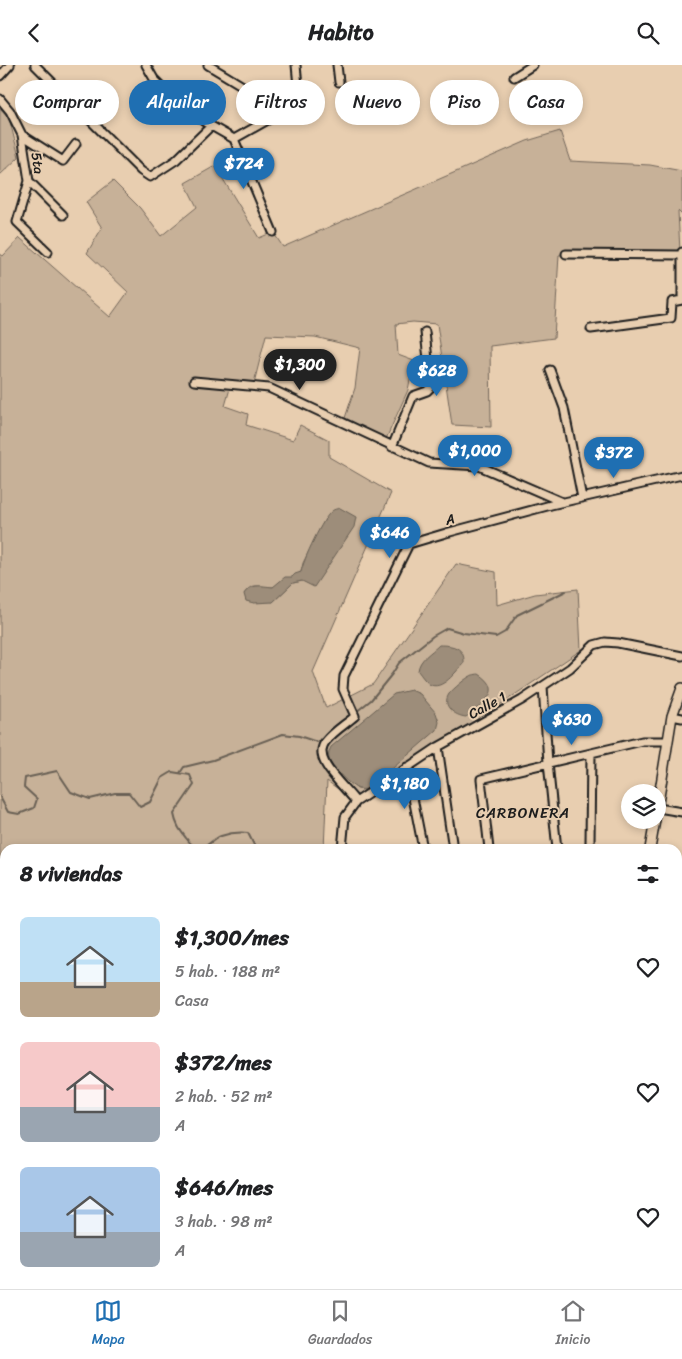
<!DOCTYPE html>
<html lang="es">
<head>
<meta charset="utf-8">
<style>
  :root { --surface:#fff; --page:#f2f2f2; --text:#202124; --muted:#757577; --line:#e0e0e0; --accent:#1f6fb2 }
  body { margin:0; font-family:Sriracha,sans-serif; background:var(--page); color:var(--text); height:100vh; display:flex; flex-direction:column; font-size:19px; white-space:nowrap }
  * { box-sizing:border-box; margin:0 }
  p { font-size:16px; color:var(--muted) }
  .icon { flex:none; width:28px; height:28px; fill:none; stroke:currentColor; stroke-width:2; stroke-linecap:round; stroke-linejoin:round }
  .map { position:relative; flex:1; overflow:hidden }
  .side { position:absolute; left:0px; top:779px; width:682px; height:446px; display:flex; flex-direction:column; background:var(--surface); border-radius:15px 15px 0 0; box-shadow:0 2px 8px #0003 }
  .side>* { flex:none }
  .banner { position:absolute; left:15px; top:15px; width:652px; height:45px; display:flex; gap:10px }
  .tools { position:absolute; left:621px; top:719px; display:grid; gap:10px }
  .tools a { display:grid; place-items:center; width:45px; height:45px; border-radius:50%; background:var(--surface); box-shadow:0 2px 8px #0003; font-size:25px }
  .price { position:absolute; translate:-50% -42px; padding:0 11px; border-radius:18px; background:var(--accent); color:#fff; font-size:16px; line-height:32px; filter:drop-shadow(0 1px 2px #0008) }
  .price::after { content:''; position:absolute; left:50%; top:30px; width:15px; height:11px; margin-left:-8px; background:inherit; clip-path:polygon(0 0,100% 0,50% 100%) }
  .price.current { background:#222; color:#fff }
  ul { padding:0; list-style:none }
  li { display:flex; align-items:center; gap:15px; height:125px; padding:0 20px }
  li span { display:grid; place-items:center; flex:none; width:140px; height:100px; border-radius:8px; color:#555 }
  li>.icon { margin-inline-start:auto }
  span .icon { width:60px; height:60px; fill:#fffc; stroke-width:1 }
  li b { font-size:21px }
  h2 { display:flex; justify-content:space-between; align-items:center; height:60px; padding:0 20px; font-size:21px }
  .tag { padding:0 18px; border-radius:22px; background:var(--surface); box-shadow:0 2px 8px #0003; font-size:18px; line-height:45px }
  .tag.current { background:var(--accent); color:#fff }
  header { display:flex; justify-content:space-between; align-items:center; height:65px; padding:0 20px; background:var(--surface); font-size:22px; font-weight:700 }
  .menu { display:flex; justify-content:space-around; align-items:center; height:70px; border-top:1px solid var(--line); background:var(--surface); font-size:14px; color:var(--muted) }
  .menu a { display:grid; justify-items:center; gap:2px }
  .menu .current { color:var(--accent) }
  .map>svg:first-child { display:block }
  .green { fill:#c7b198; stroke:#72665a; fill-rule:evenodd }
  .water { fill:#9d8d7a; stroke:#696054 }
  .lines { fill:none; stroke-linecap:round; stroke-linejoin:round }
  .stream { stroke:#696054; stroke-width:2 }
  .minor-casing { stroke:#1c1c1c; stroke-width:11 }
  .major-casing { stroke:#1c1c1c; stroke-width:12 }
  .minor { stroke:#e8ceb0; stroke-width:7 }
  .major { stroke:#e8ceb0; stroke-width:9 }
  .labels { text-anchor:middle; stroke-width:4; stroke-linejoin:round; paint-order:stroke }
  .street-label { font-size:14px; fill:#1c1c1c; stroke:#e8ceb0 }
  .neighbourhood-label { font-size:15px; letter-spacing:1px; fill:#1c1c1c; stroke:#e8ceb0 }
</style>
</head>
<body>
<header><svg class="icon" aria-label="back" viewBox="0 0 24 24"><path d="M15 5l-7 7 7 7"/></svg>Habito<svg class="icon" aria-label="search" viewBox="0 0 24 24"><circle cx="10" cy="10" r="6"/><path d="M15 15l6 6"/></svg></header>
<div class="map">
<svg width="682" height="1224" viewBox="0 0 682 1224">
  <rect width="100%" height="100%" fill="#e8ceb0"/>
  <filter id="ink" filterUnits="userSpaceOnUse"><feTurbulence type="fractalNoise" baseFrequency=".02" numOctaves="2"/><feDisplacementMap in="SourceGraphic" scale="10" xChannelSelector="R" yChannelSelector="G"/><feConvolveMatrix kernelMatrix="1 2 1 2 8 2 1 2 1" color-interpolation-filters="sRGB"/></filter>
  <g filter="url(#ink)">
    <path class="green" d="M 0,43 L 9,53 L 19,92 L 0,110 Z
      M 560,66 L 570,96 L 650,100 L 682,106 L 682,150 L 678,146 L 680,187 L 559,190 L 554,273 L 490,281 L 491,362 L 452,360 L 437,259 L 413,257 L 396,259 L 398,290 L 414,296 L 408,325 L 386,374 L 345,353 L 355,323 L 360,283 L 315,272 L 266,270 L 254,318 L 231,320 L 225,341 L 248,349 L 246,360 L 293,375 L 300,360 L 329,375 L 329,392 L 391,428 L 313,607 L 326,643 L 373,619 L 456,499 L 496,507 L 497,540 L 535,529 L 578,524 L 581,585 L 356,737 L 327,716 L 324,784 L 5,784 L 5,799 L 0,797 L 0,189 L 3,191 L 20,173 L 110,252 L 128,227 L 87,188 L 102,163 L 86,137 L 113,116 L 140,143 L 161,171 L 197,142 L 185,118 L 215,101 L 259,173 L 273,167 L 283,182 L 527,76 ZM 325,454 L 302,516 L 293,518 L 273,537 L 244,529 C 253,515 261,524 272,522 C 281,521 293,512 301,507 L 303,498 ZM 329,689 L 371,722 L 364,725 L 357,724 L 332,701 L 329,696 Z
      M 678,880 L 682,881 L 682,928 L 678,927 Z
      M 678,948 L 682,949 L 682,1054 L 678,1052 Z"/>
    <path class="water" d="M 340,443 L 356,452 L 354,462 L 314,522 L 302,516 L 293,518 L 273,537 L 254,538 L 246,536 L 244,529 C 251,518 262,521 273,522 L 285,512 L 292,512 L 295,509 L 301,507 C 303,496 323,452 332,446 C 334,444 337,444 340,443 Z
      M 439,580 C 452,580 465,582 464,598 C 456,606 442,627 429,619 C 425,616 421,610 418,606 C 419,594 431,588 439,580 Z
      M 479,609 C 506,626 482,639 466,652 C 455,651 441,641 449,629 C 452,625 467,612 471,611 C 471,610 478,609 479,609 Z
      M 411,625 L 420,629 L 436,648 L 439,657 L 437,665 L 371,722 C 367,724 364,725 359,724 C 351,722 331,702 329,694 C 328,690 329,686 331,682 L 394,629 Z"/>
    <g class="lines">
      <path class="stream" d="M 356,647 L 371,635 L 392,609 L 399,598 L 433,571 L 447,563 L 464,568 L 496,572 L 505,567 L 517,550 L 566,526
        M 180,708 L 184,702 L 213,695 L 283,669 L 299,671 L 317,677 L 327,670
        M 0,732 L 8,747 L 19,749 L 34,743 L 37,734 L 24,722 L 25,713 L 57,706 L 71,727 L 90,734 L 115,728 L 129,728 L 140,742 L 150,737 L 162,713 L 172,707 L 190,710 L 194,720 L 174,749 C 176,760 180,765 186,773 C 202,794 206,777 221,771 C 230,768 240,767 248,768 L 256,784
        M 678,997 L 682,1000"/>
      <g class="minor-casing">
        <path id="minor" d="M 35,0 L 141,106 L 150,112 L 176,95 L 211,61
          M 146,0 L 154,14 L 175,35 L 206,58 L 234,74 L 273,167
          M 208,0 L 284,46
          M 337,0 L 339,17
          M 0,11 L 10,0
          M 514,12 L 533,0
          M 0,34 L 10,46 L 22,70 L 29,116 L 17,157 L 48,187
          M 22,70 L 63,96 L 76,79
          M 234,74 L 298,38 L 299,32 L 296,0
          M 29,116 L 63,150
          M 682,187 L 682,231
          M 566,189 L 682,190
          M 591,264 L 671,253 L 672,237 L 682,235
          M 550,305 L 564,343 L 582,433
          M 194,316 L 269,323 L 429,398 L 479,401 L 562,437
          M 392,382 L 413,331 L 427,326 L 431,322 L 425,267
          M 543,621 L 548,698 L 557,784
          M 672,651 L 682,653
          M 438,682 L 453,784
          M 407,702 L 423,784
          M 356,737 C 345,721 310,695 326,676 C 334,666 346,659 355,651 L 343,624 L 344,611 L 409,479 L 446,468 L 551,440 L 682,410
          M 658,743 L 682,747
          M 590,778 L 591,688
          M 342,784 L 345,752 L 356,737 L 438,682 L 522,635 L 570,603 L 594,580 L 605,577 L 618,578 L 682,591
          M 489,784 L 481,714 L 642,676 L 667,676
          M 678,1159 L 682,1163
          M 0,1191 L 5,1190
          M 290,1220 L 304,1224
          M 409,1220 L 417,1224
          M 69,1224 L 69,1220
          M 117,1224 L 117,1220
          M 399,1224 L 401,1220
          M 426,1224 L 432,1220
          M 605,1224 L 607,1220"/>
      </g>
      <g class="major-casing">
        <path id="major" d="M 658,738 L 672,651 L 682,623
          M 650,784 L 655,755
          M 0,805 L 5,807
          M 678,1056 L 682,1058
          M 649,1224 L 649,1220"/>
      </g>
      <use href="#minor" class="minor"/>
      <use href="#major" class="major"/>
    </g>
  </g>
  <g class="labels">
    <g class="street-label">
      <text transform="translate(38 98) rotate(82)" y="5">5ta</text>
      <text transform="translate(450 454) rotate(-15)" y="5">A</text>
      <text transform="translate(487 640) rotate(-29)" y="5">Calle 1</text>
    </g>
    <g class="neighbourhood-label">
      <text x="523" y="753">CARBONERA</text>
    </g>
  </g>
</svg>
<div class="tools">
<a><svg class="icon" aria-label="layers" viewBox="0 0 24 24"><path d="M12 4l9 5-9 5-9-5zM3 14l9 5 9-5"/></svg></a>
</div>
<b class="price" style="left:244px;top:125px">$724</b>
<b class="price current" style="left:300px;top:326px">$1,300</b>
<b class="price" style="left:437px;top:332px">$628</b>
<b class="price" style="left:475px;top:412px">$1,000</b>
<b class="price" style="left:614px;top:414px">$372</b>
<b class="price" style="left:390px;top:494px">$646</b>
<b class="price" style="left:572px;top:681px">$630</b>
<b class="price" style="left:405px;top:745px">$1,180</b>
<div class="banner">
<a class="tag">Comprar</a>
<a class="tag current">Alquilar</a>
<a class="tag">Filtros</a>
<a class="tag">Nuevo</a>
<a class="tag">Piso</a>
<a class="tag">Casa</a>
</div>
<section class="side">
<h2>8 viviendas<svg class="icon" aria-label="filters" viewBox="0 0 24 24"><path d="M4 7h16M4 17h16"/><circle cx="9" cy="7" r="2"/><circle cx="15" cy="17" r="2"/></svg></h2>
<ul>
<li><span style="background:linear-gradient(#bfe0f5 65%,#b9a48a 0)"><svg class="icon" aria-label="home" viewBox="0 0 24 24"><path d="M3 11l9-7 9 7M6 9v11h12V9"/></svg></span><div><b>$1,300/mes</b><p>5 hab. · 188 m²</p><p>Casa</p></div><svg class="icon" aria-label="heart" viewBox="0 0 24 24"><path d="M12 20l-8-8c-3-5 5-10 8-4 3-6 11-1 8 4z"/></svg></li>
<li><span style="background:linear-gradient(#f6c9c9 65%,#9aa5b1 0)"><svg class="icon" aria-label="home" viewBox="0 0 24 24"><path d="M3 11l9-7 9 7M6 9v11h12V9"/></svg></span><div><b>$372/mes</b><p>2 hab. · 52 m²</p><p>A</p></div><svg class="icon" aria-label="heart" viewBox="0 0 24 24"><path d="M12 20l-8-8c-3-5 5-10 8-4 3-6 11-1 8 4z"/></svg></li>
<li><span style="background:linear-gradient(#a9c7e8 65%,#9aa5b1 0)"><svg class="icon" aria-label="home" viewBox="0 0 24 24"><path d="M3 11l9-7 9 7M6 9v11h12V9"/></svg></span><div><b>$646/mes</b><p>3 hab. · 98 m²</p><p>A</p></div><svg class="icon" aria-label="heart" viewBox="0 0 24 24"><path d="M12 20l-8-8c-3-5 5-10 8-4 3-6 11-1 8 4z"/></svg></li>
</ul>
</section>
</div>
<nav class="menu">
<a class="current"><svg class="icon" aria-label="map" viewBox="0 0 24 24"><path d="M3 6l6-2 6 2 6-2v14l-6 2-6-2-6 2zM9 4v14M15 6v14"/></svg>Mapa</a>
<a><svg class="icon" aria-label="saved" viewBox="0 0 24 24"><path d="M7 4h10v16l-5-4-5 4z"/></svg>Guardados</a>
<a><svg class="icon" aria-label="home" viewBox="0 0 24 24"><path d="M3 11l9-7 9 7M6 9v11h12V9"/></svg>Inicio</a>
</nav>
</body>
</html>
